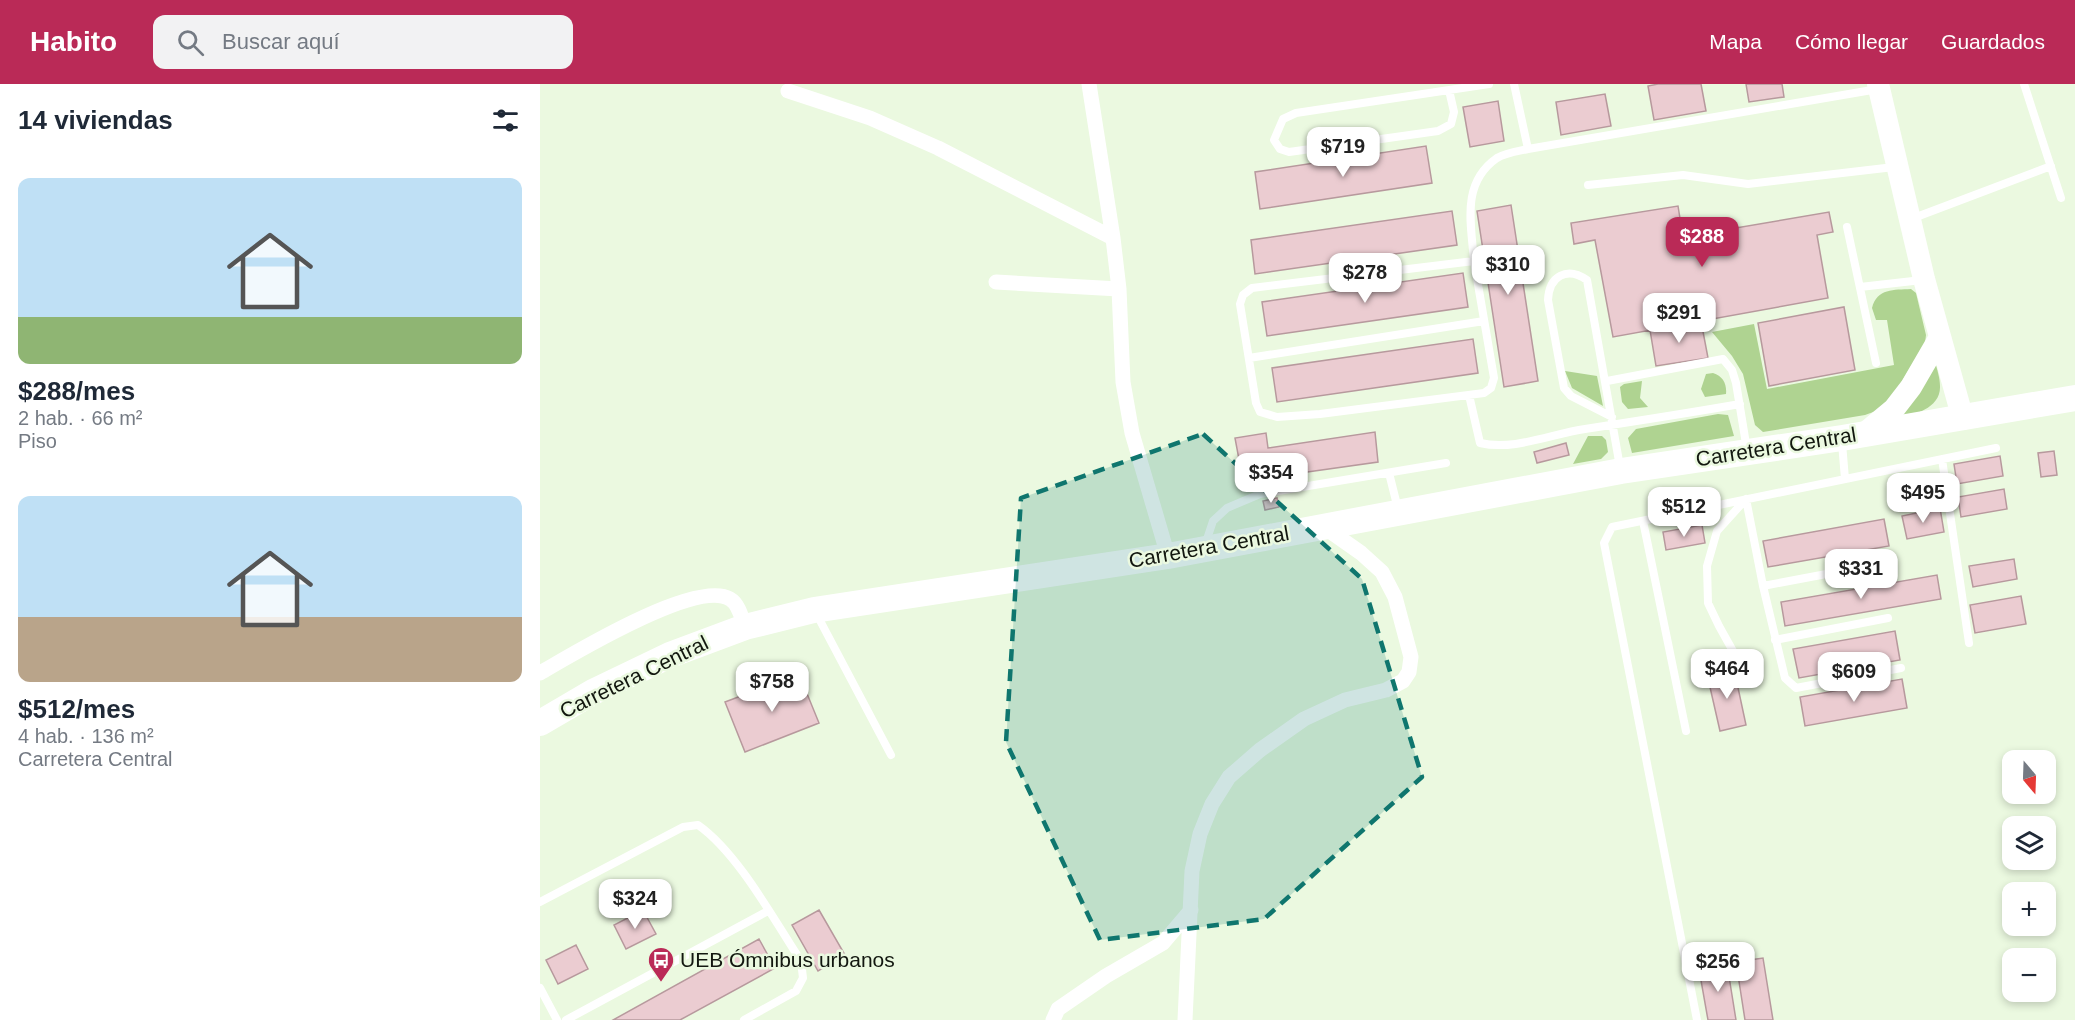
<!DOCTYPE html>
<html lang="es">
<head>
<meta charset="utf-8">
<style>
  :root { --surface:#fff; --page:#f2f2f3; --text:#1f2937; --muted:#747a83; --accent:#ba2a57 }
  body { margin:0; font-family:Helvetica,sans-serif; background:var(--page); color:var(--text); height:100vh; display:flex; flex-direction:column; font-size:22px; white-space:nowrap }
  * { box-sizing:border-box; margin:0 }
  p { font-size:20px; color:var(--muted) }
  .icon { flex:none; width:33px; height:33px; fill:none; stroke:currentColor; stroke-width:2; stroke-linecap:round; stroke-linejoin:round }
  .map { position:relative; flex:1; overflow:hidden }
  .sheet { display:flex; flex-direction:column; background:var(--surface); width:540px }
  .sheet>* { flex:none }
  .needle { width:39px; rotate:161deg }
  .fabs { position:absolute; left:1462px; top:666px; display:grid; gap:12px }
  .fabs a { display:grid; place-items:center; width:54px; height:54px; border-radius:12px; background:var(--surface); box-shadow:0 3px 9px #0003; font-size:30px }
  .price { position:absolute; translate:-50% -51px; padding:0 14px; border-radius:12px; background:#fff; color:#222; font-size:20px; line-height:39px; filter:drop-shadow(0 2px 3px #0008) }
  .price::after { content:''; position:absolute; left:50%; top:36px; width:18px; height:14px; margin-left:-9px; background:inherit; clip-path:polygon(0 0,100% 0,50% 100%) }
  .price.selected { background:var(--accent); color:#fff }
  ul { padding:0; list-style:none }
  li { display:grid; align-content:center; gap:12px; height:318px; padding:0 18px }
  li span { display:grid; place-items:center; height:186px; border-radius:12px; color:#555 }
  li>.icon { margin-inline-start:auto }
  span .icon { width:108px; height:108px; fill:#fffc; stroke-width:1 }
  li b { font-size:26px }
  h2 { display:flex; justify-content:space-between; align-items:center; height:72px; padding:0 18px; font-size:26px }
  header { display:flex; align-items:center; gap:36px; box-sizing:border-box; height:84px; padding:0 30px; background:var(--accent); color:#fff }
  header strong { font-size:28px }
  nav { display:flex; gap:33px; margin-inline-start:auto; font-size:21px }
  .search { width:420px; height:54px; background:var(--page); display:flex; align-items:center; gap:15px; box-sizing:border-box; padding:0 21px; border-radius:12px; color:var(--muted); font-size:22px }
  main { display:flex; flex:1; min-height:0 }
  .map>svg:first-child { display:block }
  .green { fill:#afd391 }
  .building { fill:#ebccd1; stroke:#b7999d; stroke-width:1.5 }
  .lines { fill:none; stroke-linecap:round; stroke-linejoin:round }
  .lane { stroke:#fff; stroke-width:8 }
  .street { stroke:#fff; stroke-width:15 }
  .secondary { stroke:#fff; stroke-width:22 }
  .primary { stroke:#fff; stroke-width:26 }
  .marked { fill:#0f766e; fill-opacity:0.2; stroke:#0f766e; stroke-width:4.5; stroke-dasharray:12 8; stroke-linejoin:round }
  .labels { text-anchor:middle; stroke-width:5; stroke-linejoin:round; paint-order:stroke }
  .street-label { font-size:21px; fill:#12170f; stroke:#ebf9e0 }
  .poi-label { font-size:21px; fill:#12170f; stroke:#ebf9e0; text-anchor:start }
</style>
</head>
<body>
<header>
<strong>Habito</strong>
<div class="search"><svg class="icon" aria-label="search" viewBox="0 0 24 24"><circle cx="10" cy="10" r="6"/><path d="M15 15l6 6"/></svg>Buscar aquí</div>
<nav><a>Mapa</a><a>Cómo llegar</a><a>Guardados</a></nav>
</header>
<main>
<section class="sheet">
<h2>14 viviendas<svg class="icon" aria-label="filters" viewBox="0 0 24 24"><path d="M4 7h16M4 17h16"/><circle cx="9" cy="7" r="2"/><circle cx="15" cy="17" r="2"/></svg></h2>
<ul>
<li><span style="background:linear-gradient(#bfe0f5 75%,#8fb573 0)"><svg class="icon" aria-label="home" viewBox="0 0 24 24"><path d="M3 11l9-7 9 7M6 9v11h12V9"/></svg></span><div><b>$288/mes</b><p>2 hab. · 66 m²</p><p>Piso</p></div></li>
<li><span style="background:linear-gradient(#bfe0f5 65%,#b9a48a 0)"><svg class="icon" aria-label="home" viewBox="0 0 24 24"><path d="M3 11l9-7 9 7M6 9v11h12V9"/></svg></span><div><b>$512/mes</b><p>4 hab. · 136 m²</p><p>Carretera Central</p></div></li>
</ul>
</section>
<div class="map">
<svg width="1535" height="936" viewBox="0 0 1535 936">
  <rect width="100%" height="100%" fill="#ebf9e0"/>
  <path class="green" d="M 1371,205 L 1376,209 L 1386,251 L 1385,259 L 1350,317 L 1336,327 L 1325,331 L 1223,348 L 1215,341 L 1203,290 L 1192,272 L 1172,248 L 1214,240 L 1227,305 L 1354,281 L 1347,236 L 1336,236 L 1332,224 C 1337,204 1354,206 1371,205 Z
    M 1395,278 C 1397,285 1400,294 1400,302 C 1401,324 1374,331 1357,335 Z
    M 1025,287 L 1057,292 L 1063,322 L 1032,304 Z
    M 1173,289 C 1183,292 1187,300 1186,310 L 1165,313 L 1161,305 L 1166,290 Z
    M 1102,297 L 1100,314 L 1108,323 L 1088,325 L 1082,318 L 1080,303 L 1084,300 Z
    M 1178,330 L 1188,331 L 1194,352 L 1092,369 L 1088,354 L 1096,345 Z
    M 1048,352 L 1062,352 L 1066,356 L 1068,368 L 1061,375 L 1033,380 Z"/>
  <path class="building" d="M 1118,0 L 1161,0 L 1166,27 L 1114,36 L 1108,2 Z
    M 1206,0 L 1242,0 L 1244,13 L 1209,18 Z
    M 1065,10 L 1071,42 L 1021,51 L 1016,18 Z
    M 958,17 L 964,57 L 930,63 L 923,23 Z
    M 886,62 L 892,99 L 720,125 L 715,88 Z
    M 971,121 L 998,297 L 964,303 L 937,127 Z
    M 1138,122 L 1143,153 L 1289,128 L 1293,148 L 1277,151 L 1288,214 L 1073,253 L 1055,156 L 1034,160 L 1031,139 Z
    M 912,127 L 917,161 L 715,190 L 711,156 Z
    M 923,189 L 928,223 L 727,252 L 722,218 Z
    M 1304,223 L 1315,286 L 1229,302 L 1218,239 Z
    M 1161,237 L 1168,274 L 1116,282 L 1110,246 Z
    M 933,255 L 938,289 L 737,318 L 732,284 Z
    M 835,348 L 838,378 L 703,397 L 695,354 L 726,349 L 728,364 Z
    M 1026,359 L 1029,371 L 997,379 L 994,368 Z
    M 1514,367 L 1517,391 L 1501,393 L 1498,369 Z
    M 1460,372 L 1463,392 L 1417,400 L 1414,380 Z
    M 1464,405 L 1467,425 L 1421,433 L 1418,413 Z
    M 737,414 L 739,423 L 725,426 L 723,417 Z
    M 1400,424 L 1404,448 L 1367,455 L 1362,432 Z
    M 1344,435 L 1349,462 L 1228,483 L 1223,457 Z
    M 1162,441 L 1165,459 L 1126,466 L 1123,448 Z
    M 1474,475 L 1477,495 L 1433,503 L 1429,482 Z
    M 1397,491 L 1401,515 L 1245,542 L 1241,518 Z
    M 1481,512 L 1486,540 L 1435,549 L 1430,521 Z
    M 1355,547 L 1360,576 L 1259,594 L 1253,565 Z
    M 1194,585 L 1206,641 L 1180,647 L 1167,590 Z
    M 259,590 L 279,639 L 205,668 L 185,618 Z
    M 1362,595 L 1367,624 L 1265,642 L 1260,613 Z
    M 103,826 L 116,850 L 86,865 L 74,841 Z
    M 279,826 L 305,871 L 278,887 L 252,841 Z
    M 219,855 L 235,884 L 140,936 L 73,936 Z
    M 36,861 L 48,885 L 18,900 L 6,876 Z
    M 1223,874 L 1233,936 L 1205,936 L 1196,878 Z
    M 1187,880 L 1196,936 L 1168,936 L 1159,885 Z"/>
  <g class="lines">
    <path class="lane" d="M 974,0 L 988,65
      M 1484,0 L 1521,114
      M 909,6 L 914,28 L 911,40 L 898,47 L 749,68 L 740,65 L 734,56 L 743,35 L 756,29 L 949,0
      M 1048,101 L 1143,91 L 1208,100 L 1354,83
      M 1371,135 L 1511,82
      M 1307,143 L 1336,279
      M 934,177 L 954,294 L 951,304 L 944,309 L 780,330 L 737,333 L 720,328 L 716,319 L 700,220 L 703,211 L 712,204 Z
      M 934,177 C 931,139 921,99 957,74 C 965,69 979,67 988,65 L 1338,5
      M 1320,203 L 1382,196
      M 709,274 L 944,237
      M 1067,297 L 1183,275 L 1192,286 L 1196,299 L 1207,366
      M 929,311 L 940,359 C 974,367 1011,350 1045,345 C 1097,337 1149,329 1200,320
      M 1072,333 L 1031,312 L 1024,304 L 1008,216 C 1009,192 1027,182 1047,196 L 1080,383
      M 1302,359 L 1305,395
      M 1402,375 L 1429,559
      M 849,389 L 858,425
      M 1206,415 L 1223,502 L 1245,594 L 1256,604 L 1361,584
      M 1103,437 L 1146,647
      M 665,461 L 673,437 L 687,424 L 720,410 L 906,379
      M 1223,502 L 1350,478
      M 276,529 L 351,671
      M 1235,556 L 1348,534
      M 1198,576 L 1179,542 L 1168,519 L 1167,482 L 1177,447 L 1206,415
      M 0,818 L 143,743 L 158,741 C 198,769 234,836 261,877 L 263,894 L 256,907 L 204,936
      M 0,904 L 17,936
      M 26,936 L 228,827
      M 1157,936 L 1064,459 L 1072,443 L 1456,364"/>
    <path class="street" d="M 549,0 L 573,154 L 579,205 L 583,298 L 592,349 L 628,472
      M 248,7 L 330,34 L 398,64 L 573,154
      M 456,198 L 579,205
      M 0,589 C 33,570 156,495 190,515 C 199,520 202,535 205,543
      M 513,936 L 518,925 L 566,892 L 623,859 L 651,826
      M 645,936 L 652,787 L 660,750 L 672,720 L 689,693 L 720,666 L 764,635 L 805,616 L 846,606 L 863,597 L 869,588 L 871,573 L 855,513 L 842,488 L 821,469 L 784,443"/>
    <path class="secondary" d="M 1338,0 L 1384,195 L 1423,335
      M 1325,349 L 1354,325 L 1371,303 L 1400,253"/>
    <path class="primary" d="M 0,639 L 53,608 L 130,571 L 205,543 L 274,526 L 628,472 L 1081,387 L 1302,354 L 1535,314"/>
  </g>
  <path class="marked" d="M 663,350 L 822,495 L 882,693 L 724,835 L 560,856 L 466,658 L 481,414 Z"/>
  <defs>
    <g id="bus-pin" transform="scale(1.35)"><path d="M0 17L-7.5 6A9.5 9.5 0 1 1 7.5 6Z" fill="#ba2a57" stroke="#ebf9e0"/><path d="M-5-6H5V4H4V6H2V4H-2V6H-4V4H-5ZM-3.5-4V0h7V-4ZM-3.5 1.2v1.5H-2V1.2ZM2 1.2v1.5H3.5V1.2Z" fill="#fff"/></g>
  </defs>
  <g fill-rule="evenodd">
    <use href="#bus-pin" x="121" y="876"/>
  </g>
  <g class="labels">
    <g class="street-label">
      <text transform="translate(1236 363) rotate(-9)" y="7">Carretera Central</text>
      <text transform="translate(669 463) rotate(-10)" y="7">Carretera Central</text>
      <text transform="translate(94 593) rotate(-26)" y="7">Carretera Central</text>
    </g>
    <g class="poi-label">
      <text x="140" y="883">UEB Ómnibus urbanos</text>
    </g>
  </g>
</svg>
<div class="fabs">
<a><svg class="needle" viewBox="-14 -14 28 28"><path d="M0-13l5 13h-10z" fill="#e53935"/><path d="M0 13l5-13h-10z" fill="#747a83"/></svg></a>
<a><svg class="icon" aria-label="layers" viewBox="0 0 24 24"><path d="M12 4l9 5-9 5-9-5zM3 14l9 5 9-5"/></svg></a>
<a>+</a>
<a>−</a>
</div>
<b class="price" style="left:803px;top:94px">$719</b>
<b class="price selected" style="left:1162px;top:184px">$288</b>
<b class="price" style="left:968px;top:212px">$310</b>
<b class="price" style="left:825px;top:220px">$278</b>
<b class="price" style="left:1139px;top:260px">$291</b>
<b class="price" style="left:731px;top:420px">$354</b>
<b class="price" style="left:1383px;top:440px">$495</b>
<b class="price" style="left:1144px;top:454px">$512</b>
<b class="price" style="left:1321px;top:516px">$331</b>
<b class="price" style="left:1187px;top:616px">$464</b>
<b class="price" style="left:1314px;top:619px">$609</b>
<b class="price" style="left:232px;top:629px">$758</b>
<b class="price" style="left:95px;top:846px">$324</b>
<b class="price" style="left:1178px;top:909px">$256</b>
</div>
</main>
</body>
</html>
